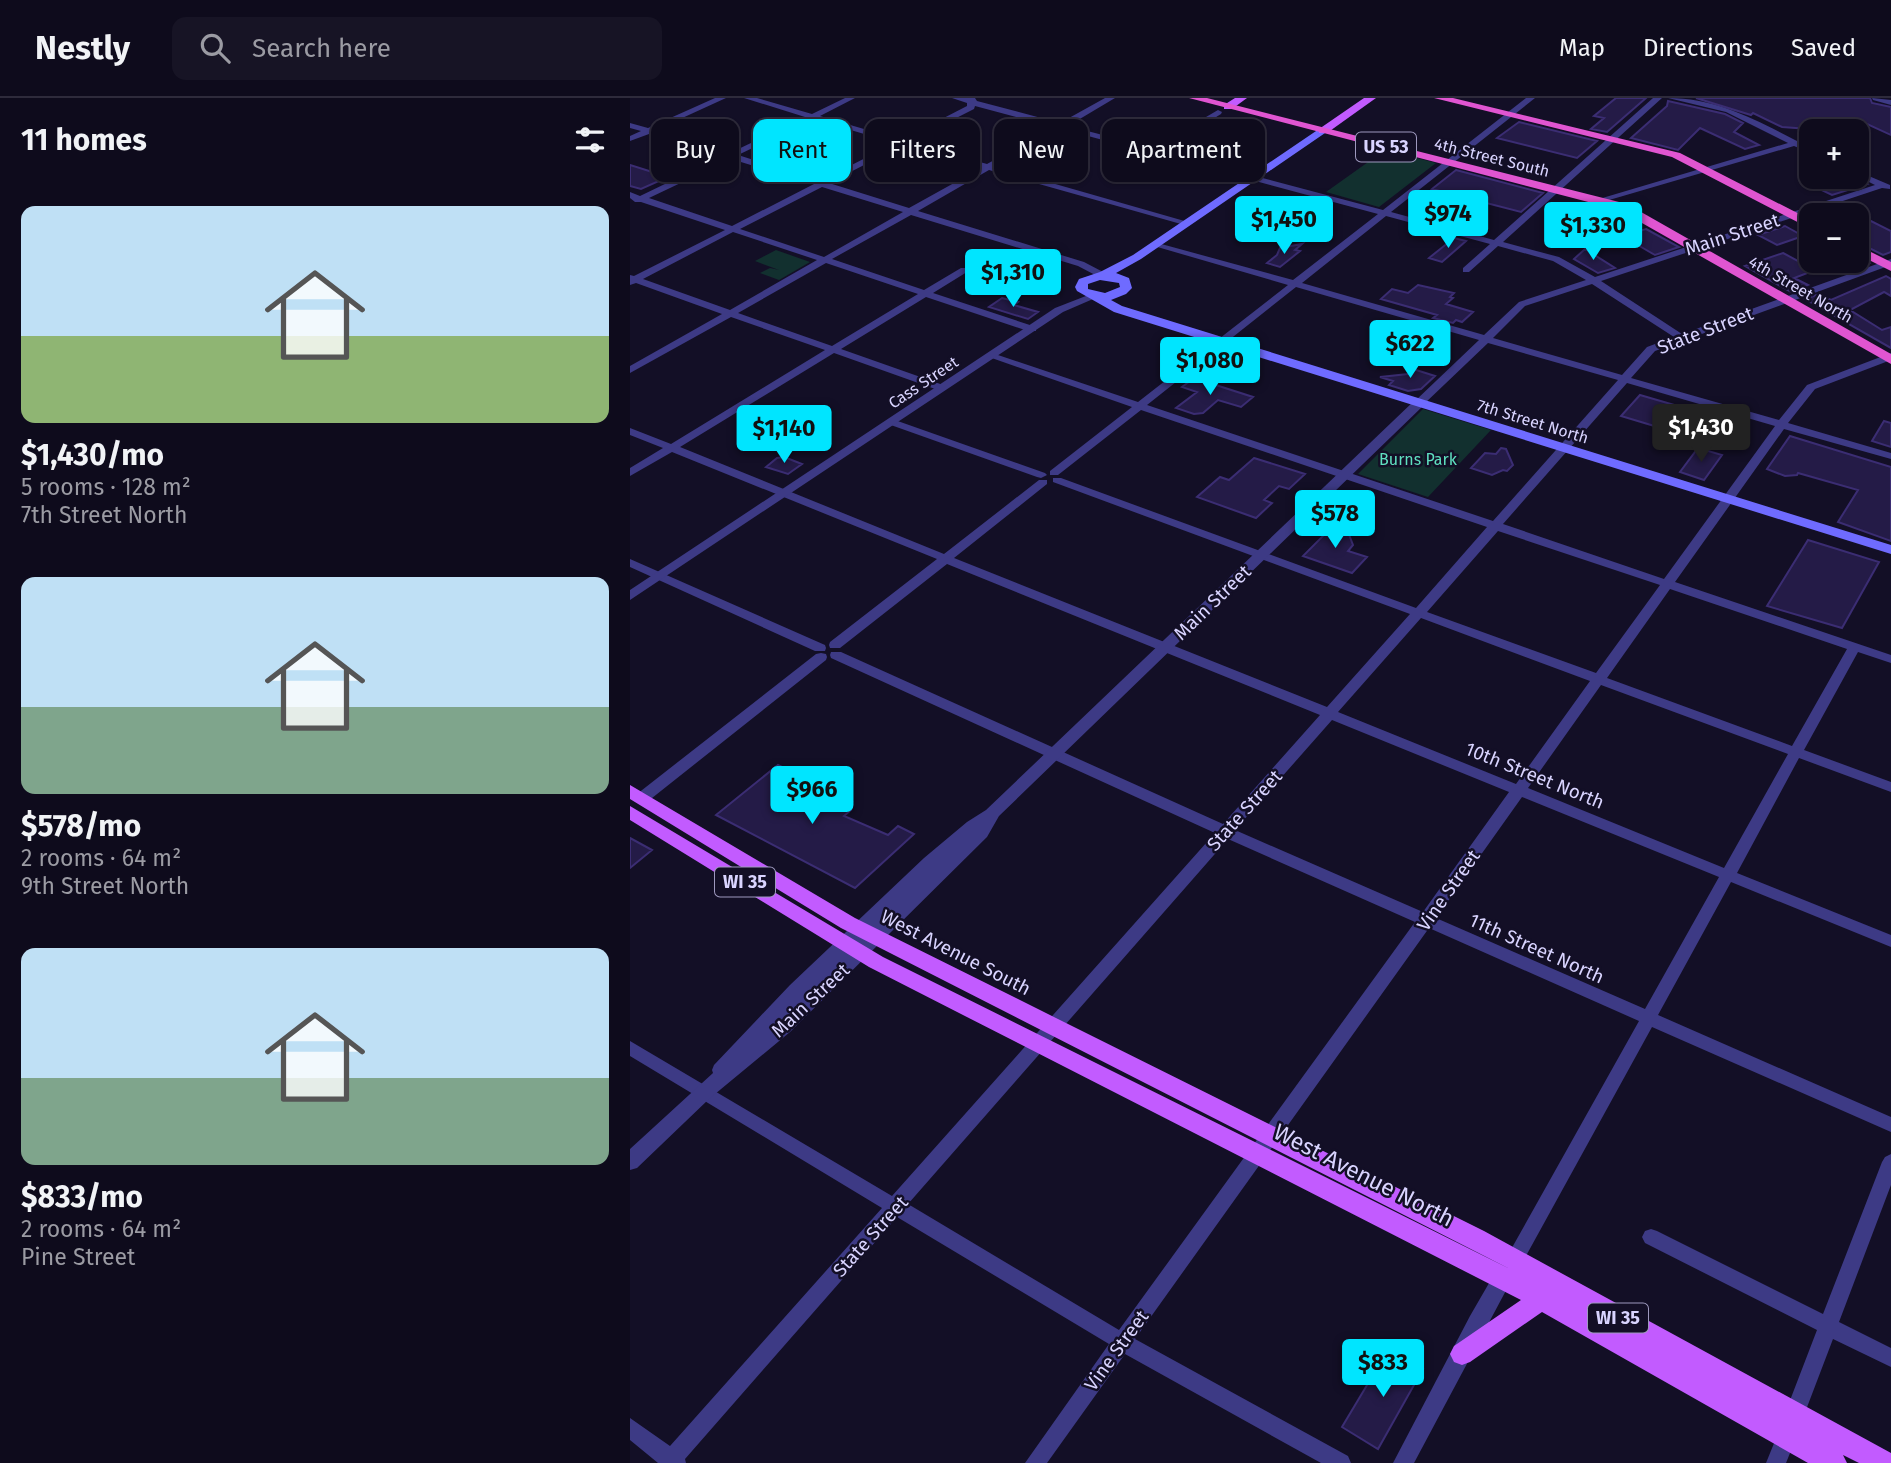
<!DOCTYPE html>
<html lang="en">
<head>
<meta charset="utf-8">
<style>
  :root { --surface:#0e0b1c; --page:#171425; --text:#f1f3f6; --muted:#9b9ba3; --line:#2e2b3b; --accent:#00e5ff }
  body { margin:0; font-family:"Fira Sans",sans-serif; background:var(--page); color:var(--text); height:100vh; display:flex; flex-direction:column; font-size:26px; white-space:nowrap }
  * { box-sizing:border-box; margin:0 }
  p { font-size:23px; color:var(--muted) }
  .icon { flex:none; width:38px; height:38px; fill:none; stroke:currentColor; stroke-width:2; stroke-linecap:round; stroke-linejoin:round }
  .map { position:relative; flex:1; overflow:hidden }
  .side { display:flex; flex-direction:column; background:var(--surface); width:630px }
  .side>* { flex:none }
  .guide { position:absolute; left:21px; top:21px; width:665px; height:63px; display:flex; gap:14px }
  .controls { position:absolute; left:1169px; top:21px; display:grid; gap:14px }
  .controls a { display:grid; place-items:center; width:70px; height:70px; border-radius:14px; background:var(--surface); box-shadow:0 2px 5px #0004,0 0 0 2px var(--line); font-size:35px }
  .price { position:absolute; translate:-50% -60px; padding:0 16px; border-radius:7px; background:var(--accent); color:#111; font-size:23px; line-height:46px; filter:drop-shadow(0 2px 4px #0008) }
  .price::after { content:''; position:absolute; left:50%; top:42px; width:21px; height:16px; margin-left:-10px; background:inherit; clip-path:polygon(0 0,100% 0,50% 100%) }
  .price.selected { background:#222; color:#fff }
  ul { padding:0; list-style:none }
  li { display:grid; align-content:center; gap:14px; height:371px; padding:0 21px }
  li span { display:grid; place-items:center; height:217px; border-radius:14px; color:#555 }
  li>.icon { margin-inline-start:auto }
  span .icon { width:126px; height:126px; fill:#fffc; stroke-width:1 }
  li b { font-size:30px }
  h2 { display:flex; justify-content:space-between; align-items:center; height:84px; padding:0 21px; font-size:30px }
  .chip { padding:0 24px; border-radius:14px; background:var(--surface); box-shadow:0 2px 5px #0004,0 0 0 2px var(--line); font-size:24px; line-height:63px }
  .chip.selected { background:var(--accent); color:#111 }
  header { display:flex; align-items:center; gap:42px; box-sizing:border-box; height:98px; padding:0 35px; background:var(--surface); border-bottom:2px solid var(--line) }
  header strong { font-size:33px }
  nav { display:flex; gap:38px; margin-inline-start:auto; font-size:24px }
  .search { width:490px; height:63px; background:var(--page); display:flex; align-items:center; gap:18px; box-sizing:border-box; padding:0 24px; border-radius:14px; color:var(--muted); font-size:26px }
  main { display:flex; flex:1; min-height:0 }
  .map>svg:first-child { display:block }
  .green { fill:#12302f }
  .building { fill:#241b47; stroke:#3b2d73; stroke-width:2 }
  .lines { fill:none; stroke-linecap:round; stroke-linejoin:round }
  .minor { fill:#3d3a85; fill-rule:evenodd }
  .tertiary { fill:#3d3a85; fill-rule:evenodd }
  .secondary { fill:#6f6bff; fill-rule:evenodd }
  .primary { fill:#c25bff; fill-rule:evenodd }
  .trunk { fill:#e055d1; fill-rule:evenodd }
  .labels { text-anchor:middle; stroke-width:5; stroke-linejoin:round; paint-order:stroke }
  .far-street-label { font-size:16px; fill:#d9d4ff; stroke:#130f26 }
  .far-park-label { font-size:16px; fill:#5fe0c0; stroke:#130f26 }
  .shield { fill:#130f26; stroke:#9e99be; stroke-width:2 }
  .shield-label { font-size:18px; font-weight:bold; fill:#d9d4ff }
  .street-label { font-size:19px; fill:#d9d4ff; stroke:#130f26 }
  .near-street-label { font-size:23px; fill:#d9d4ff; stroke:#130f26 }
</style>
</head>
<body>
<header>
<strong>Nestly</strong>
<div class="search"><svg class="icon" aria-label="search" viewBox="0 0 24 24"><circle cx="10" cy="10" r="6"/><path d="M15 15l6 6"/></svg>Search here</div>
<nav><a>Map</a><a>Directions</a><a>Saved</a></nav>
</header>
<main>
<section class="side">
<h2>11 homes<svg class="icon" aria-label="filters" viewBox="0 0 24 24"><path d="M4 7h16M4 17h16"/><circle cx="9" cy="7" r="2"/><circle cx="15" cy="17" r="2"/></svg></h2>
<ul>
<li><span style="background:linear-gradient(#bfe0f5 60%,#8fb573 0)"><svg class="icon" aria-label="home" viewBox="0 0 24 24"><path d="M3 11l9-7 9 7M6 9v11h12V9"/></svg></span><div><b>$1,430/mo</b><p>5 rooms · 128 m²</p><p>7th Street North</p></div></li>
<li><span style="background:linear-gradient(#bfe0f5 60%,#7fa58c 0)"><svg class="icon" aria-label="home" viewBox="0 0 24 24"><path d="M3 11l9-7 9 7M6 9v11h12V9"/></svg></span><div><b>$578/mo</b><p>2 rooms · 64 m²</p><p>9th Street North</p></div></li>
<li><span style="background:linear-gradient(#bfe0f5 60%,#7fa58c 0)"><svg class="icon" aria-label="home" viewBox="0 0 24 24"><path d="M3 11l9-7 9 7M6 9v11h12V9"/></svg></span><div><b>$833/mo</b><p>2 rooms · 64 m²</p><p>Pine Street</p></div></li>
</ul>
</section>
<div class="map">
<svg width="1261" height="1365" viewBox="0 0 1261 1365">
  <rect width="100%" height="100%" fill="#130f26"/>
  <path class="green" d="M 755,52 L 806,65 L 749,109 L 696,94 Z
    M 146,152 L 180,164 L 149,182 L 130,175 L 140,170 L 149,172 L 125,163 Z
    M 793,311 L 861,332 L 798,399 L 728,376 Z"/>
  <path class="building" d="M 986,0 L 1016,0 L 977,34 L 961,31 L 974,20 L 964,18 Z
    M 1066,0 L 1240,0 L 1242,5 L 1261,9 L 1261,37 L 1235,25 L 1207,33 L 1152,29 L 1123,15 L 1121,17 Z
    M 1038,3 L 1095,16 L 1113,25 L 1104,34 L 1129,47 L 1115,51 L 1070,30 L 1048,52 L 1001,40 L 1037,8 Z
    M 889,24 L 967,43 L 947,60 L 867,40 Z
    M 530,65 L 542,68 L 559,73 L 540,85 L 523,80 L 529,76 L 518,73 Z
    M 0,67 L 38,79 L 11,91 L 0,88 Z
    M 826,72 L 913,95 L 891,114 L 802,91 Z
    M 1211,79 L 1223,79 L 1237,86 L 1202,97 L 1183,88 Z
    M 1227,116 L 1261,133 L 1261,154 L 1253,157 L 1227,144 Z
    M 1155,128 L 1173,138 L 1147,147 L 1128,137 Z
    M 1016,131 L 1049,149 L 1025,157 L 1006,146 L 996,149 L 982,141 Z
    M 824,140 L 836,143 L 812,164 L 799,160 Z
    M 672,146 L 665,152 L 670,153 L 650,169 L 637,165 L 647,157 L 650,150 Z
    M 955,151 L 985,170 L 968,175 L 944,161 Z
    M 1153,155 L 1185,172 L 1164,180 L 1178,187 L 1161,194 L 1115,168 Z
    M 1227,159 L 1239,165 L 1214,174 L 1193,163 L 1227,163 Z
    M 1256,178 L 1261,181 L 1261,198 L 1254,194 L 1220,212 L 1252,232 L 1261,229 L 1261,250 L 1175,201 L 1189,196 L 1201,202 Z
    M 788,187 L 824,195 L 820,199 L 823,200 L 816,206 L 843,214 L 832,224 L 826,222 L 823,225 L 803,220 L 807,217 L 751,201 L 762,191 L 778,195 Z
    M 372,200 L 388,204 L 384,207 L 408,214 L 398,221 L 359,209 Z
    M 793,228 L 813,234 L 786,258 L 766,252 Z
    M 783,271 L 805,278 L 791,291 L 778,293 L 759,287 L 763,283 L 750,279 L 778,276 Z
    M 564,280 L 623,299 L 611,309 L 588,302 L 573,315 L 564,316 L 546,310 L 567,294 L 552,289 Z
    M 1010,297 L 1089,320 L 1071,342 L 991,318 Z
    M 1254,323 L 1261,325 L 1261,349 L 1242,343 Z
    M 1160,338 L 1261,369 L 1261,443 L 1208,424 L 1228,392 L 1168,375 L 1167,377 L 1155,378 L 1137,371 Z
    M 871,350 L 876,351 L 883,367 L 877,373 L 873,372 L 862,377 L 841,370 L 855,355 L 866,356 Z
    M 1068,350 L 1092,357 L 1074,382 L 1050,374 Z
    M 154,359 L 172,366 L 158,376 L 136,369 L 147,360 Z
    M 624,360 L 675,376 L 659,391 L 649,388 L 634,402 L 642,405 L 626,420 L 567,399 L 590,379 L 599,382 Z
    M 696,426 L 718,434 L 723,447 L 718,453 L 737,459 L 722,475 L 673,458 L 694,437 L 688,435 Z
    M 1178,442 L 1249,464 L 1212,530 L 1137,508 Z
    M 148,667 L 222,704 L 216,709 L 221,712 L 214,718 L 258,737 L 268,728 L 284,736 L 225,790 L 86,717 Z
    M 0,740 L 22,752 L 0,770 Z
    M 758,1252 L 793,1271 L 748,1351 L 712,1329 Z"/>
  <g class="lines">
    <path class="minor" d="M 85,0 L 96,0 L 26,32 L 100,55 L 175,19 L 114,0 L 127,0 L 182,16 L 215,0 L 225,0 L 190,18 L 271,42 L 337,8 L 337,5 L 322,0 L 345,0 L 347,3 L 430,25 L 475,0 L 485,0 L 438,28 L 523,50 L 588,12 L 592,14 L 591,16 L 531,53 L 753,112 L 896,0 L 905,0 L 761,114 L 864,142 L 1023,0 L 1032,0 L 873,144 L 929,159 L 965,179 L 1245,87 L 1227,78 L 1227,73 L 1260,87 L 1260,91 L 1252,90 L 971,183 L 1052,236 L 1261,161 L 1261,167 L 1025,253 L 1001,280 L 1149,322 L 1177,287 L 1261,255 L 1261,262 L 1185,291 L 1158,325 L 1261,355 L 1261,361 L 1154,331 L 1045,484 L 1261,557 L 1261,565 L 1228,554 L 1174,652 L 1261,684 L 1261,694 L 1169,660 L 1107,775 L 1261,837 L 1261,849 L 1101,784 L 1028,917 L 1261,1019 L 1261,1034 L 1022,929 L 891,1167 L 885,1169 L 879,1167 L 876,1161 L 879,1155 L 1009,923 L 799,830 L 505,1241 L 718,1358 L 721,1365 L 691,1365 L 495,1256 L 417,1365 L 395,1365 L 479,1246 L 267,1119 L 55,1361 L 56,1365 L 28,1365 L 0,1342 L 0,1320 L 40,1348 L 252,1110 L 0,958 L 0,943 L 262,1098 L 585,735 L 201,560 L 200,557 L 201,554 L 211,554 L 593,726 L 690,617 L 317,466 L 210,550 L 200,550 L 199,547 L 200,544 L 307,461 L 42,354 L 0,378 L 0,370 L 33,350 L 0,337 L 0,330 L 41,346 L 195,252 L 101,219 L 0,275 L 0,268 L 92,216 L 6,185 L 0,187 L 0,177 L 4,178 L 95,132 L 11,104 L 5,104 L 0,100 L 0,94 L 10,98 L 93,58 L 19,36 L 0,43 L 0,38 L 11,33 L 0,30 L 0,25 L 18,30 ZM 345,8 L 424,29 L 357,66 L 279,44 L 344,11 ZM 183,21 L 265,45 L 190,83 L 108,57 ZM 432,31 L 748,116 L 663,182 L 524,144 L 524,148 L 658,187 L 508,304 L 365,256 L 356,258 L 502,309 L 420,373 L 420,377 L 428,377 L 511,312 L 857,429 L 786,510 L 431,380 L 423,380 L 423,384 L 780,516 L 697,609 L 324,460 L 417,386 L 417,382 L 409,382 L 314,456 L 50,349 L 204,255 L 308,292 L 316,292 L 316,288 L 211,251 L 296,199 L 398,233 L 406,233 L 406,229 L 303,195 L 337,174 L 337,170 L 331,170 L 294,192 L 202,161 L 281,117 L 448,168 L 469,179 L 475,179 L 475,175 L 454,164 L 288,113 L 359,72 L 558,128 L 558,124 L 366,69 ZM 273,47 L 351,70 L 279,110 L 199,85 ZM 101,61 L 184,86 L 102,128 L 19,100 ZM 192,89 L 273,114 L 194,159 L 110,131 ZM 756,118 L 860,146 L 833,170 L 833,174 L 839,174 L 868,148 L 923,163 L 956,182 L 889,204 L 854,237 L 672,185 ZM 103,134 L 187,162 L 100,212 L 13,181 ZM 196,165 L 288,196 L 202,248 L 108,215 ZM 962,186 L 1044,239 L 1017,249 L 992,277 L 863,240 L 895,208 ZM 666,189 L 849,242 L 785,303 L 785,307 L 793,307 L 858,245 L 988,282 L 863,423 L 517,307 ZM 997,285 L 1145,328 L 1034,481 L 873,426 ZM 868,433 L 1030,487 L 966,575 L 797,514 ZM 1040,491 L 1217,551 L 1162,648 L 977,580 ZM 791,520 L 960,583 L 886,686 L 708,614 ZM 971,587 L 1158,656 L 1094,770 L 898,690 ZM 702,622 L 879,694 L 793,814 L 605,732 ZM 892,699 L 1089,779 L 1015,911 L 806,820 ZM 598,741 L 785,824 L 489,1232 L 278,1106 Z
      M 1038,0 C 1091,0 1135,27 1181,50 L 1181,55 L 1164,48 L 969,105 L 969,101 L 1158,45 L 1096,14 Z
      M 1242,0 L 1261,2 L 1261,7 L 1243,2 Z
      M 262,321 L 415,375 L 417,377 L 411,380 L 407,379 L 258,326 L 257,324 Z
      M 0,461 L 195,547 L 196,550 L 195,553 L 185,553 L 0,469 Z
      M 191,555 L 196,556 L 197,559 L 196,562 L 17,704 L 7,704 L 5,700 L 7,696 L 186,556 Z
      M 1261,1056 L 1261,1087 L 1209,1224 L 1261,1250 L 1261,1269 L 1203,1241 L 1171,1325 L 1164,1328 L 1157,1325 L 1154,1318 L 1187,1232 L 1015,1145 L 1012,1139 L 1015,1133 L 1021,1131 L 1027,1133 L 1193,1216 L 1252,1064 L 1255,1059 Z
      M 873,1171 L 880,1173 L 882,1179 L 880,1185 L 784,1365 L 763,1365 L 840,1218 L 866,1173 Z
      M 1156,1330 L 1163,1333 L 1166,1340 L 1156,1365 L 1136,1365 L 1149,1333 Z"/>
    <path class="tertiary" d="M 461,196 L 470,198 L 433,214 L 0,502 L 0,492 L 425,210 Z
      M 789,301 L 795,305 L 793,308 L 369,718 L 357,739 L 160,934 L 79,1001 L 7,1070 L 0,1072 L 0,1051 L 83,975 L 82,972 L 84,967 L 160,887 L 294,760 L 337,724 L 356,712 L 785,302 Z"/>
    <path class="secondary" d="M 689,31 L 698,33 L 511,161 L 486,175 L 499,180 L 502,190 L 496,196 L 481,202 L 492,208 L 1261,447 L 1261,456 L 484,214 L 447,193 L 445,189 L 449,181 L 470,174 L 503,157 ZM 470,182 L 489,185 L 490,189 L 475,195 L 458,191 L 458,186 Z"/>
    <path class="primary" d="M 605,0 L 617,0 L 602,11 L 594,11 L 594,7 Z
      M 734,0 L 746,0 L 697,35 L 689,35 L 689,31 Z
      M 0,687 L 225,820 L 854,1133 L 1261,1355 L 1261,1365 L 1229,1365 L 1213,1357 L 1217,1365 L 1178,1365 L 912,1214 L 840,1264 L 832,1267 L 824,1264 L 820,1256 L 824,1248 L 891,1202 L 239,869 L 0,722 L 0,708 L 253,859 L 880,1171 L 211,830 L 0,701 Z"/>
    <path class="trunk" d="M 559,0 L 577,0 L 997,106 L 1261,256 L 1261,266 L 989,112 Z
      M 804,0 L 823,0 L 1050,55 L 1181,122 L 1181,131 L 1042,59 Z
      M 1227,147 L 1261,164 L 1261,173 L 1227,156 Z"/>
  </g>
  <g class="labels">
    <g class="far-street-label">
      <text transform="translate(862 59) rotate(14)" y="6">4th Street South</text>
      <text transform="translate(1171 191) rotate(30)" y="6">4th Street North</text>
      <text transform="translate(293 284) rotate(-34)" y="6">Cass Street</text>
      <text transform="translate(903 323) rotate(17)" y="6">7th Street North</text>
    </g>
    <g class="far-park-label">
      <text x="788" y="367">Burns Park</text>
    </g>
    <g class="shield">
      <rect x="726" y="34.5" width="60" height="29" rx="5"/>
      <rect x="85" y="769.5" width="60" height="29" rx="5"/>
      <rect x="958" y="1205.5" width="60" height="29" rx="5"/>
    </g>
    <g class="shield-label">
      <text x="756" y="55">US 53</text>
      <text x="115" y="790">WI 35</text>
      <text x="988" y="1226">WI 35</text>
    </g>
    <g class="street-label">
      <text transform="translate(1102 136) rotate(-18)" y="7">Main Street</text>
      <text transform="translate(1075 232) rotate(-21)" y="7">State Street</text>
      <text transform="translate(582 504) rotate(-44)" y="7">Main Street</text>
      <text transform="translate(905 677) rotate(22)" y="7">10th Street North</text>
      <text transform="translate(614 712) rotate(-48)" y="7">State Street</text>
      <text transform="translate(818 792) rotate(-55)" y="7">Vine Street</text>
      <text transform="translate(907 850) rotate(24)" y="7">11th Street North</text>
      <text transform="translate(326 854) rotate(27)" y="7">West Avenue South</text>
      <text transform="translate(180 902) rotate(-43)" y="7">Main Street</text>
      <text transform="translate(240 1138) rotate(-48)" y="7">State Street</text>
      <text transform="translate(486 1252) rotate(-54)" y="7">Vine Street</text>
    </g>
    <g class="near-street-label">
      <text transform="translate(734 1077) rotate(27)" y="8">West Avenue North</text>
    </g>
  </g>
</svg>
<div class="controls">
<a>+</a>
<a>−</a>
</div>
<b class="price" style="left:818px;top:152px">$974</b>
<b class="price" style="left:654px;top:158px">$1,450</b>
<b class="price" style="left:963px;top:164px">$1,330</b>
<b class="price" style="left:383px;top:211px">$1,310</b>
<b class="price" style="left:780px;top:282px">$622</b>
<b class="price" style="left:580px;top:299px">$1,080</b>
<b class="price selected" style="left:1071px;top:366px">$1,430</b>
<b class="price" style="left:154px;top:367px">$1,140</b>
<b class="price" style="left:705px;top:452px">$578</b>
<b class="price" style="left:182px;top:728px">$966</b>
<b class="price" style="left:753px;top:1301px">$833</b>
<div class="guide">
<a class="chip">Buy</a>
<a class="chip selected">Rent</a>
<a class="chip">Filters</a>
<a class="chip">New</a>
<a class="chip">Apartment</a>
</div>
</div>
</main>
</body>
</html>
